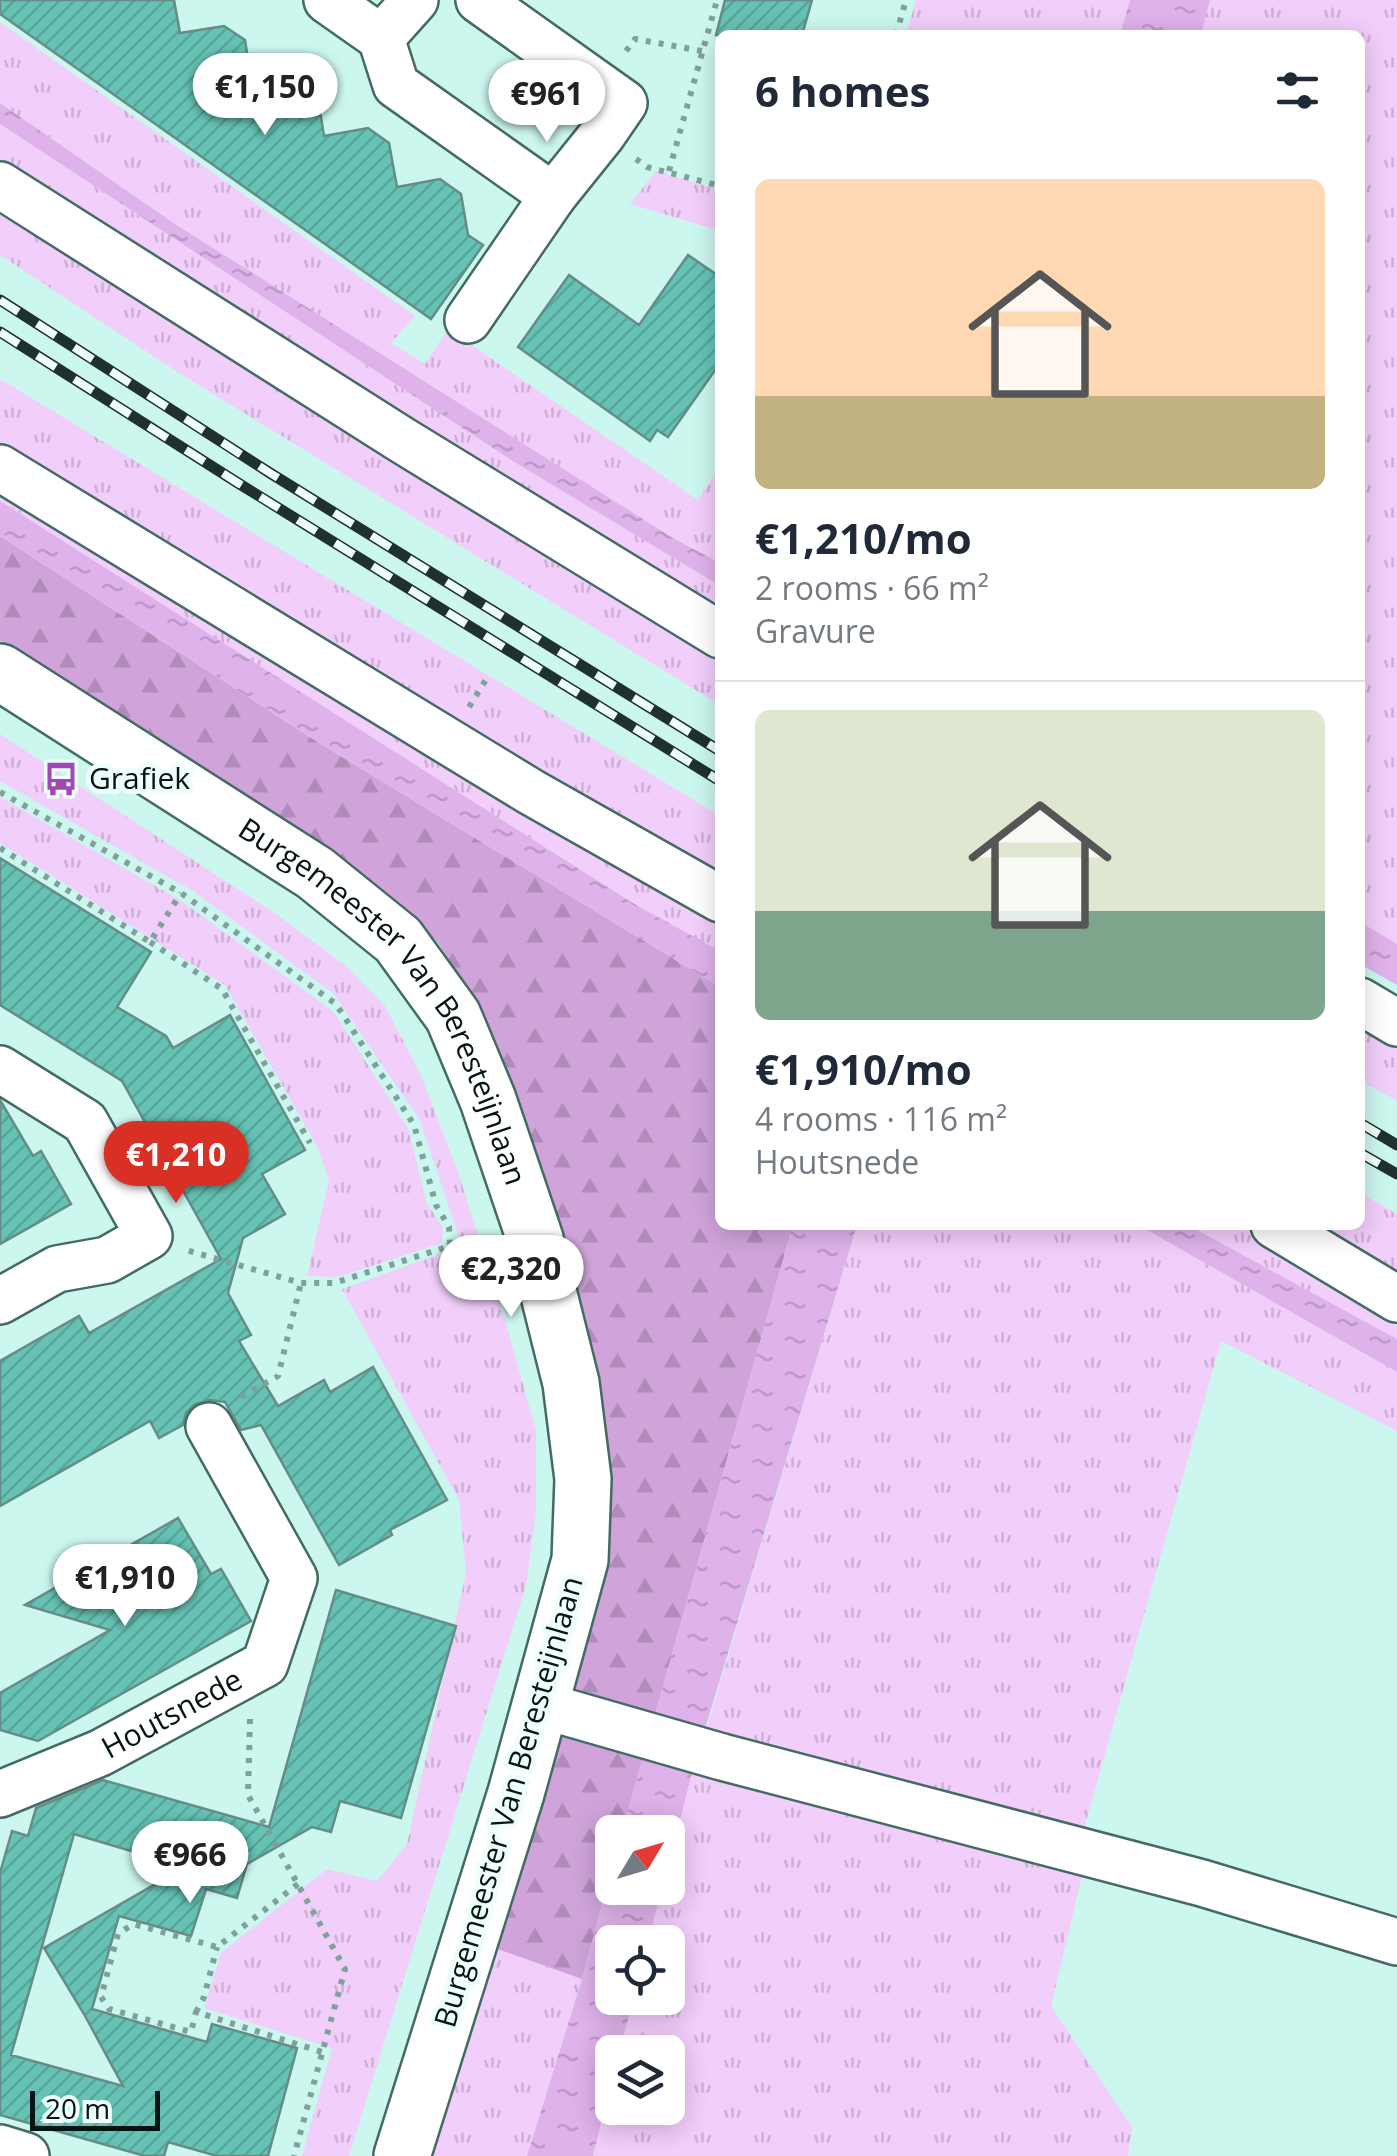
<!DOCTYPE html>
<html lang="en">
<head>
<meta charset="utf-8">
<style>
  :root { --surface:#fff; --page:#f2f2f3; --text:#1f2937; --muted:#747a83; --line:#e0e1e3; --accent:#d93025 }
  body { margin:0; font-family:"Open Sans",sans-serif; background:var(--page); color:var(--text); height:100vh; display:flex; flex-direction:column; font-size:38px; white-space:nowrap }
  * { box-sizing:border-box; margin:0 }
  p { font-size:32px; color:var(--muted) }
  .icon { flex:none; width:55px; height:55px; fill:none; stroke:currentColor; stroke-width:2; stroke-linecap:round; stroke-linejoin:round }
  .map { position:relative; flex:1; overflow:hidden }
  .sheet { position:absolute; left:715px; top:30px; width:650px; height:1200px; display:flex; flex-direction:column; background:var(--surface); border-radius:15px; box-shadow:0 5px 25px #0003 }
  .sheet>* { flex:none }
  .needle { width:65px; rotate:52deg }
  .buttons { position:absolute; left:595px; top:1815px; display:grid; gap:20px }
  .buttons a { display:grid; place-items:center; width:90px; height:90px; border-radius:15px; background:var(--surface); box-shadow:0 5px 25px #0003; font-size:50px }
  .scale { position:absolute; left:30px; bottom:25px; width:130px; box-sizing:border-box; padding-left:10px; border:5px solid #061513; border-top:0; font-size:28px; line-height:35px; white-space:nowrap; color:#061513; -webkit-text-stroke:8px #edfefb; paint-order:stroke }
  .price { position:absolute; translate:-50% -85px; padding:0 22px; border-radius:35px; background:#fff; color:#222; font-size:32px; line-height:65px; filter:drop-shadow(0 2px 5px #0008) }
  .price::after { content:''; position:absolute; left:50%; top:60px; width:30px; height:22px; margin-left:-15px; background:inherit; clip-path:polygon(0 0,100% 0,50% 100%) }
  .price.active { background:var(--accent); color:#fff }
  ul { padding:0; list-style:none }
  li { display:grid; align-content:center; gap:20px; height:530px; padding:0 40px }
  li+li { border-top:2px solid var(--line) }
  li span { display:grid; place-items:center; height:310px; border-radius:15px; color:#555 }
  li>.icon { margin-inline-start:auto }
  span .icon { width:180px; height:180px; fill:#fffc; stroke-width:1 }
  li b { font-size:42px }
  h2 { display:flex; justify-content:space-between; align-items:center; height:120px; padding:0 40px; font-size:42px }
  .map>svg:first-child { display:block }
  .grass { fill:url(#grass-tufts) }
  .forest { fill:url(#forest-firs) }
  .water { fill:url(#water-ripples) }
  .building { fill:url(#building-hatch); stroke:#658d86; stroke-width:2.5; fill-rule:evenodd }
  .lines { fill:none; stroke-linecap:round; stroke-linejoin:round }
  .minor-casing { stroke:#436b64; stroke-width:50 }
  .major-casing { stroke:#436b64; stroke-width:60 }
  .path { stroke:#80a09b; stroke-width:6; stroke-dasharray:5 8; stroke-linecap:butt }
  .minor { stroke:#fff; stroke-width:45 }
  .major { stroke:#fff; stroke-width:55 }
  .rail-casing { stroke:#1e312e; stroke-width:11 }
  .rail { stroke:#edfefb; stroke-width:8; stroke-dasharray:22; stroke-linecap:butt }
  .labels { text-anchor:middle; stroke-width:10; stroke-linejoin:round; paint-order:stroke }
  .poi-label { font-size:30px; fill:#061513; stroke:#edfefb; text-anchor:start }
  .street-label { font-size:30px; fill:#061513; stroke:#edfefb }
</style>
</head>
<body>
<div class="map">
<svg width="1397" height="2156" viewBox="0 0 1397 2156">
  <defs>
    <pattern id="grass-tufts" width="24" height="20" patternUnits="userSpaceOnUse" patternTransform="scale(2.5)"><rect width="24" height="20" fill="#f2cefb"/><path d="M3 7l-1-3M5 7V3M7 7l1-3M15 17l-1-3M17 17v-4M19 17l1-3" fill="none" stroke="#ceb0d6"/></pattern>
    <pattern id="forest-firs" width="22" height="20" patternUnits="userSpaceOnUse" patternTransform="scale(2.5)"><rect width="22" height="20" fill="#d0a4db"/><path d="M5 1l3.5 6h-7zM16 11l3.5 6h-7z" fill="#b18cbb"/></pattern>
    <pattern id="water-ripples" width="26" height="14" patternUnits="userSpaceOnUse" patternTransform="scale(2.5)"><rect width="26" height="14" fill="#dfb2eb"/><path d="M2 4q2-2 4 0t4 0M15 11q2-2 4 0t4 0" fill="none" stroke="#be98c9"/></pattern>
    <pattern id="building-hatch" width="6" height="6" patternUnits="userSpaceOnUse" patternTransform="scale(2.5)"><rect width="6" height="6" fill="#66c2b5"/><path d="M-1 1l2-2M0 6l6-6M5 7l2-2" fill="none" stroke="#57a69b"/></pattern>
  </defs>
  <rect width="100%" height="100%" fill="#ccf7ef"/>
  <path class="grass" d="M 916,0 L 1130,0 L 1120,35 L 906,35 Z
    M 1210,0 L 1397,0 L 1397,944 L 1360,922 L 1360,35 L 1201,35 Z
    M 0,22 L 415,316 L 391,343 L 425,364 L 448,329 L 698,500 L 720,466 L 720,563 L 673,538 L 175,224 L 0,103 Z
    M 0,124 L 511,460 L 720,586 L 720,622 L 0,169 Z
    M 656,171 L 720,190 L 720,231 L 630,204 Z
    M 0,201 L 720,653 L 720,705 L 179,373 L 0,255 Z
    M 0,379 L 720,816 L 720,881 L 0,452 Z
    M 0,480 L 720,916 L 720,951 L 636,905 L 0,501 Z
    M 0,734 L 279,916 L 346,966 L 385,1006 L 420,1073 L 458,1172 L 507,1327 L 536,1431 L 536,1512 L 526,1585 L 349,2156 L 302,2156 L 332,2048 L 204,2008 L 221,1953 L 327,1869 L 377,1881 L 407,1844 L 466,1573 L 459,1500 L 342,1289 L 462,1246 L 420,1120 L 333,993 L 193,891 L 0,781 Z
    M 0,797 L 183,902 L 334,1012 L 408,1128 L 427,1204 L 443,1227 L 442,1243 L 338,1277 L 307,1276 L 329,1180 L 317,1146 L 225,985 L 0,843 Z
    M 1360,1018 L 1397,1039 L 1397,1101 L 1360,1080 Z
    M 1360,1193 L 1397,1214 L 1397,1285 L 1297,1225 L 1360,1225 Z
    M 857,1225 L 1138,1225 L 1397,1372 L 1397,1431 L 1221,1341 L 1083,1832 L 704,1737 Z
    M 1188,1225 L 1238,1225 L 1397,1320 L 1397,1339 Z
    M 693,1769 L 1083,1872 L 1051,2006 L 1132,2127 L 1128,2156 L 593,2156 L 612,2079 L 612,2108 L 668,2108 L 668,2052 L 619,2052 L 634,1998 L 668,1998 L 668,1942 L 648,1942 L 662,1888 L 668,1888 L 668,1867 Z
    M 489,1946 L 582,1979 L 527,2156 L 423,2156 Z"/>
  <path class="forest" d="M 0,536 L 316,741 L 720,987 L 720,1225 L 793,1225 L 622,1832 L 612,1832 L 612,1868 L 582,1979 L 489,1946 L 597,1598 L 535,1155 L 496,1047 L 473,997 L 438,943 L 400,903 L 333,853 L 0,641 Z"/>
  <path class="water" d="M 1130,0 L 1210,0 L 1201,35 L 1120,35 Z
    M 0,103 L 175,224 L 673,538 L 720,563 L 720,586 L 511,460 L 0,124 Z
    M 0,501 L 636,905 L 720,951 L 720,987 L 316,741 L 0,536 Z
    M 1360,922 L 1397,944 L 1397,985 L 1360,964 Z
    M 793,1225 L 857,1225 L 693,1769 L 668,1867 L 668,1832 L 622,1832 Z
    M 1138,1225 L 1188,1225 L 1397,1339 L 1397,1372 Z
    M 612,1868 L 612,1888 L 662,1888 L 648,1942 L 612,1942 L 612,1998 L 634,1998 L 619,2052 L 612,2052 L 612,2079 L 593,2156 L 527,2156 L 582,1979 Z"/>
  <path class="building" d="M 0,0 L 174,0 L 180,33 L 224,26 L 245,40 L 252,85 L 296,77 L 317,92 L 324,136 L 368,128 L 389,143 L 397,187 L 440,179 L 461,194 L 468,235 L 483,245 L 431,319 L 0,14 Z
    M 725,0 L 812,0 L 802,35 L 716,35 Z
    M 688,255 L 720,277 L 720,363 L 668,437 L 657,430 L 650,441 L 518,347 L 569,275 L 639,325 Z
    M 0,858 L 151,952 L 117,1007 L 166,1036 L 173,1048 L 230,1015 L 305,1150 L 262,1174 L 285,1214 L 243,1238 L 228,1293 L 251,1335 L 239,1341 L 278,1406 L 324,1380 L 330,1392 L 373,1367 L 447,1500 L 390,1530 L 392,1535 L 339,1565 L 261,1425 L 241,1430 L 225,1402 L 210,1400 L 195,1404 L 186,1413 L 183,1425 L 159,1438 L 150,1421 L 0,1506 L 0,1361 L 79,1316 L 89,1333 L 221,1259 L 122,1081 L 0,1005 Z
    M 0,1100 L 33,1156 L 41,1151 L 71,1204 L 0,1244 Z
    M 178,1518 L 211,1574 L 221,1569 L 251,1621 L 38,1741 L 0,1730 L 0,1693 L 110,1630 L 25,1605 Z
    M 336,1590 L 456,1626 L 401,1818 L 340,1801 L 331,1832 L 312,1827 L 247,1864 L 237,1898 L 206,1889 L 191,1936 L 119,1916 L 92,2009 L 207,2042 L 212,2024 L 297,2048 L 268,2156 L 217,2156 L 168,2142 L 164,2156 L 145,2156 L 0,2115 L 0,1873 L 12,1831 L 28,1836 L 36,1808 L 103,1780 L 269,1827 ZM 74,1834 L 185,1867 L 44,1948 L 84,2014 L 123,2086 L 11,2055 Z"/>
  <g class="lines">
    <g class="minor-casing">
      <g id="minor">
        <path d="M 327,0 L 381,38 L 396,85 L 553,196 L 602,135 L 624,103 L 479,0"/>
        <path d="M 381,38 L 415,0"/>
        <path d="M 0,185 L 402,440 L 720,635"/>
        <path d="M 468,320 L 553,196"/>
        <path d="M 0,468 L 531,792 L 720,899"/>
        <path d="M 1360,1001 L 1397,1023"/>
        <path d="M 0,1069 L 85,1122 L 149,1236 L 107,1260 L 57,1269 L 0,1301"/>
        <path d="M 1274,1225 L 1397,1299"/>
        <path d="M 541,1705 L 722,1757 L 1202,1883 L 1397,1942"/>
        <path id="s1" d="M 0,1794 L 100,1753 L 265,1664 L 294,1578 L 209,1426"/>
        <path d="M 0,2148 L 26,2156"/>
      </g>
    </g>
    <g class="major-casing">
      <g id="major">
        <path id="s2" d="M 0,672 L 315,873 L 398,940 L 453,1016 L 488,1100 L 535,1239 L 571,1383 L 583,1479 L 580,1560 L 516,1793 L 402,2156"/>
      </g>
    </g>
    <path class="path" d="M 896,35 L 906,0
      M 626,51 L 635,39 L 702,51
      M 636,159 L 647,167 L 720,186
      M 669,171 L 717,0
      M 469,707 L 487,678
      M 0,792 L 181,893 L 336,1004 L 414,1125 L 436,1205 L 449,1227 L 450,1246 L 334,1283 L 301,1283 L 186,1250
      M 0,848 L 150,942 L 181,893
      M 150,942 L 222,989 L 310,1143
      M 241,1397 L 278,1376 L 301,1283
      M 250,1719 L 248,1795 L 345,1969 L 294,2156
      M 298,1884 L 217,1947 L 133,1924 L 118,1934 L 101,1997 L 109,2009 L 191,2032 L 196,2012 L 322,2052
      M 196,2012 L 204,1997 L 217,1947"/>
    <use href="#minor" class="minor"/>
    <use href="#major" class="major"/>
    <g class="rail-casing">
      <path id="rail" d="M 0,300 L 270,473 L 720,751
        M 0,332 L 238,483 L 720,781
        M 1360,1123 L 1397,1145
        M 1360,1153 L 1397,1174"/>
    </g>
    <use href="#rail" class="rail"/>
  </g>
  <defs>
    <g id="bus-bare" transform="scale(2.7)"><path d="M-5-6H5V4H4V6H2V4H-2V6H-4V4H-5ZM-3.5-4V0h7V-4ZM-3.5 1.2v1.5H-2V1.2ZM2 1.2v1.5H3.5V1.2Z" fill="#a049b5" stroke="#edfefb" stroke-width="2.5" paint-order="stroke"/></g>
  </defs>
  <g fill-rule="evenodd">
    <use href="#bus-bare" x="61" y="779"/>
  </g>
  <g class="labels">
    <g class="poi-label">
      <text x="89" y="789">Grafiek</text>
    </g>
    <g class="street-label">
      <text dy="10" stroke="none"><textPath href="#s2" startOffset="520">Burgemeester Van Beresteijnlaan</textPath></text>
      <text dy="10" stroke="none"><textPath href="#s1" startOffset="190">Houtsnede</textPath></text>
      <text transform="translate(509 1802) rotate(-74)" y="10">Burgemeester Van Beresteijnlaan</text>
    </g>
  </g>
</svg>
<div class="buttons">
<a><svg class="needle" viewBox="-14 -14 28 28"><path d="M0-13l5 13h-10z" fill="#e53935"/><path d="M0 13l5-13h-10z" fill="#747a83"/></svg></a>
<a><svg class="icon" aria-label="locate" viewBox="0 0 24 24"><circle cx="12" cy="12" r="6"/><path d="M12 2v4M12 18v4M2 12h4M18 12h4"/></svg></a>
<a><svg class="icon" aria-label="layers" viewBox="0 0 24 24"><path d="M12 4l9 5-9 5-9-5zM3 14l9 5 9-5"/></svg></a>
</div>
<div class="scale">20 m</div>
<b class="price" style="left:265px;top:138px">€1,150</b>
<b class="price" style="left:547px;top:145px">€961</b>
<b class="price active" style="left:176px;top:1206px">€1,210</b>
<b class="price" style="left:511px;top:1320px">€2,320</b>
<b class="price" style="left:125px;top:1629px">€1,910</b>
<b class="price" style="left:190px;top:1906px">€966</b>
<section class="sheet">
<h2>6 homes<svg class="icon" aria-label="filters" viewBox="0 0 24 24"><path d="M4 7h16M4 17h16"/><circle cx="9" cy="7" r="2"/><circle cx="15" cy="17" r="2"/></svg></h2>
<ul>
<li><span style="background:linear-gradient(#ffd9b3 70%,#c2b280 0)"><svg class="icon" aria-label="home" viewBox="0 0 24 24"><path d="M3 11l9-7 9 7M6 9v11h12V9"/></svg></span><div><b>€1,210/mo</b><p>2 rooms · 66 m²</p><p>Gravure</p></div></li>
<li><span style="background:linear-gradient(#dfe7d0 65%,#7fa58c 0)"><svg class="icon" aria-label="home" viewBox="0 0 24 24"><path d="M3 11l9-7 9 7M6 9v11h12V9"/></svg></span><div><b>€1,910/mo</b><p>4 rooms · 116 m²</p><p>Houtsnede</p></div></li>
</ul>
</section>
</div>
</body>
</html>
